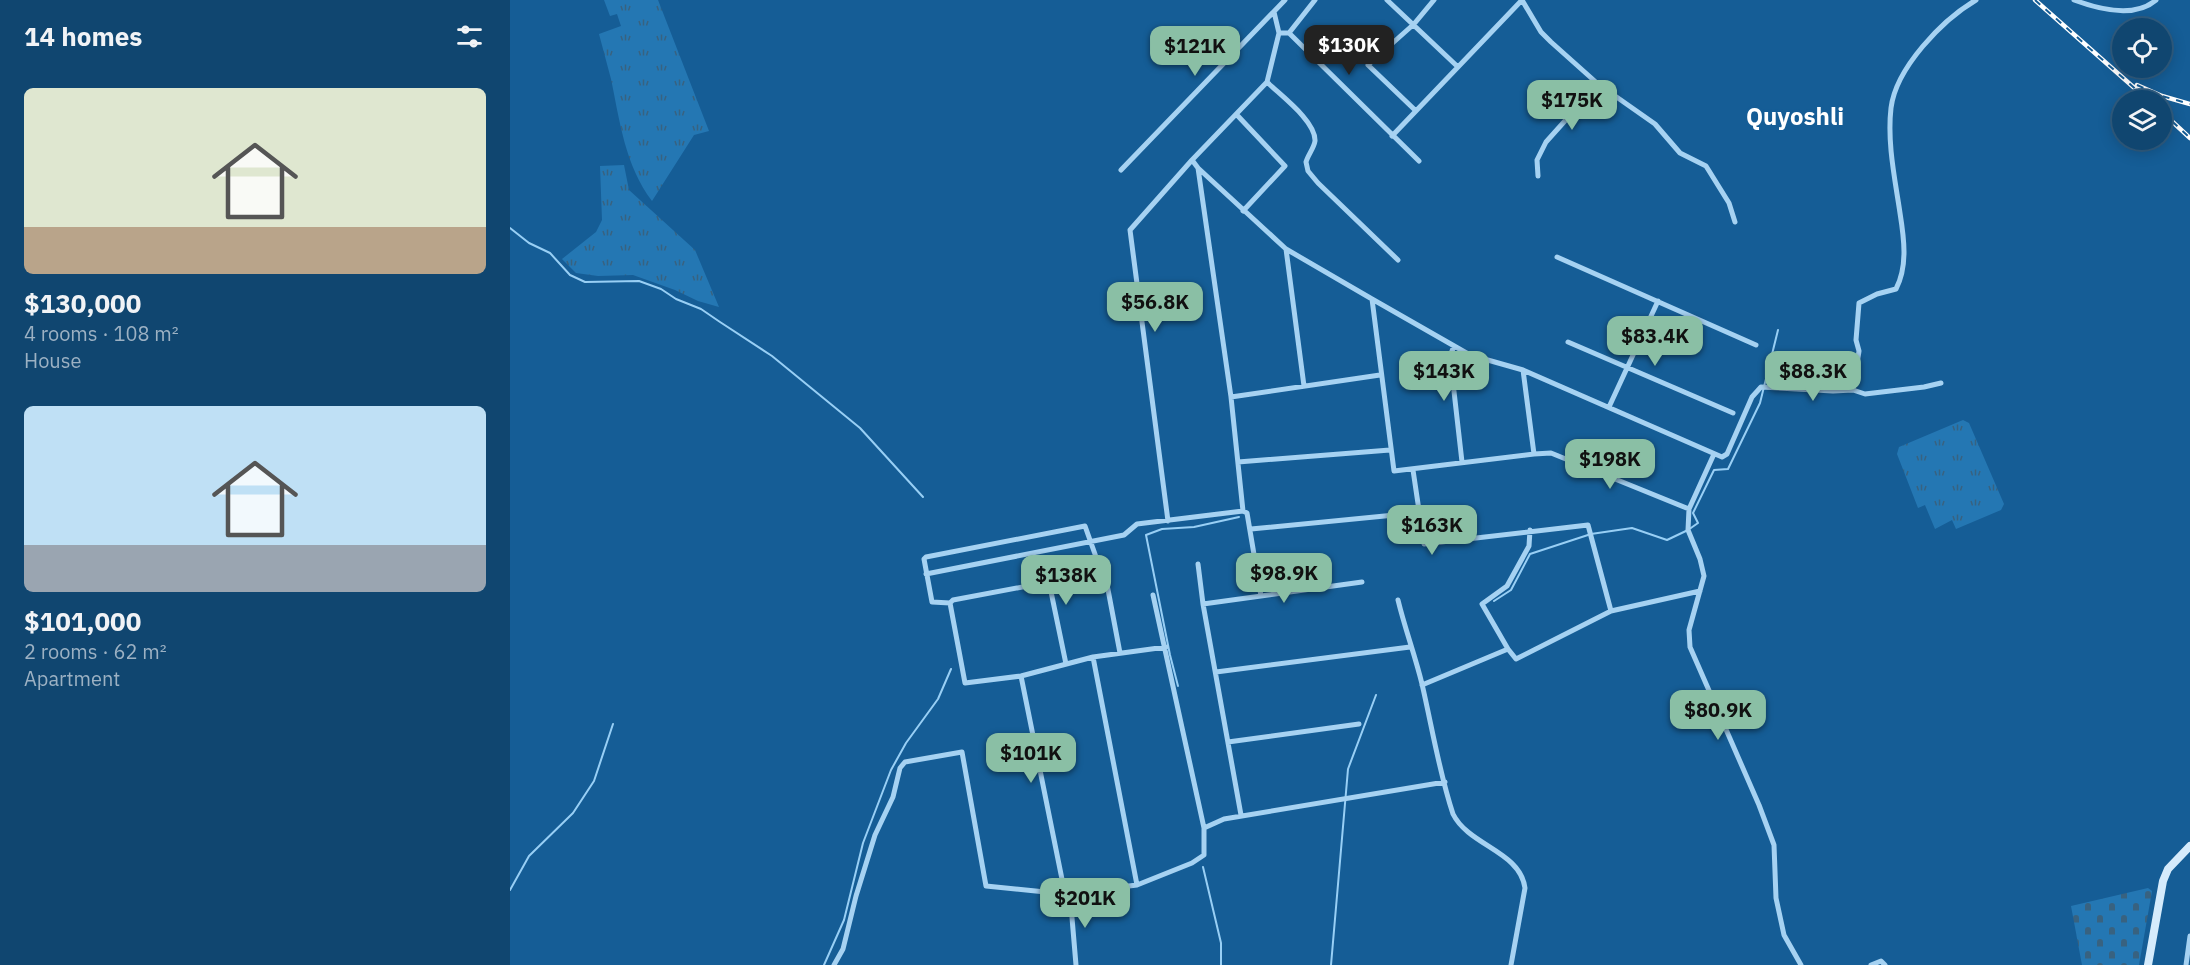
<!DOCTYPE html>
<html lang="en">
<head>
<meta charset="utf-8">
<style>
  :root { --surface:#104670; --page:#1e5078; --text:#f1f3f6; --muted:#9cb1c3; --line:#305e83; --accent:#8abfa5 }
  body { margin:0; font-family:"IBM Plex Sans",sans-serif; background:var(--page); color:var(--text); height:100vh; display:flex; flex-direction:column; font-size:22px; white-space:nowrap }
  * { box-sizing:border-box; margin:0 }
  p { font-size:20px; color:var(--muted) }
  .icon { flex:none; width:33px; height:33px; fill:none; stroke:currentColor; stroke-width:2; stroke-linecap:round; stroke-linejoin:round }
  .map { position:relative; flex:1; overflow:hidden }
  .side { display:flex; flex-direction:column; background:var(--surface); width:510px }
  .side>* { flex:none }
  .controls { position:absolute; left:1602px; top:18px; display:grid; gap:12px }
  .controls a { display:grid; place-items:center; width:60px; height:60px; border-radius:50%; background:var(--surface); box-shadow:0 3px 15px #0003,0 0 0 2px var(--line); font-size:30px }
  .price { position:absolute; translate:-50% -51px; padding:0 14px; border-radius:12px; background:var(--accent); color:#111; font-size:20px; line-height:39px; filter:drop-shadow(0 2px 3px #0008) }
  .price::after { content:''; position:absolute; left:50%; top:36px; width:18px; height:14px; margin-left:-9px; background:inherit; clip-path:polygon(0 0,100% 0,50% 100%) }
  .price.active { background:#222; color:#fff }
  ul { padding:0; list-style:none }
  li { display:grid; align-content:center; gap:12px; height:318px; padding:0 24px }
  li span { display:grid; place-items:center; height:186px; border-radius:9px; color:#555 }
  li>.icon { margin-inline-start:auto }
  span .icon { width:108px; height:108px; fill:#fffc; stroke-width:1 }
  li b { font-size:26px }
  h2 { display:flex; justify-content:space-between; align-items:center; height:72px; padding:0 24px; font-size:26px }
  main { display:flex; flex:1; min-height:0 }
  .map>svg:first-child { display:block }
  .grass { fill:url(#grass-tufts) }
  .cemetery { fill:url(#cemetery-stones) }
  .lines { fill:none; stroke-linecap:round; stroke-linejoin:round }
  .stream { stroke:#98cff5; stroke-width:2 }
  .street { stroke:#a6d2f2; stroke-width:5 }
  .secondary { stroke:#d5ebfc; stroke-width:8 }
  .rail-casing { stroke:#fff; stroke-width:4.5 }
  .rail { stroke:#155d96; stroke-width:2; stroke-dasharray:7; stroke-linecap:butt }
  .labels { text-anchor:middle; stroke-width:5; stroke-linejoin:round; paint-order:stroke }
  .quarter-label { font-size:24px; font-weight:bold; fill:#fff; stroke:#155d96 }
</style>
</head>
<body>
<main>
<section class="side">
<h2>14 homes<svg class="icon" aria-label="filters" viewBox="0 0 24 24"><path d="M4 7h16M4 17h16"/><circle cx="9" cy="7" r="2"/><circle cx="15" cy="17" r="2"/></svg></h2>
<ul>
<li><span style="background:linear-gradient(#dfe7d0 75%,#b9a48a 0)"><svg class="icon" aria-label="home" viewBox="0 0 24 24"><path d="M3 11l9-7 9 7M6 9v11h12V9"/></svg></span><div><b>$130,000</b><p>4 rooms · 108 m²</p><p>House</p></div></li>
<li><span style="background:linear-gradient(#bfe0f5 75%,#9aa5b1 0)"><svg class="icon" aria-label="home" viewBox="0 0 24 24"><path d="M3 11l9-7 9 7M6 9v11h12V9"/></svg></span><div><b>$101,000</b><p>2 rooms · 62 m²</p><p>Apartment</p></div></li>
</ul>
</section>
<div class="map">
<svg width="1680" height="965" viewBox="0 0 1680 965">
  <defs>
    <pattern id="grass-tufts" width="24" height="20" patternUnits="userSpaceOnUse" patternTransform="scale(1.5)"><rect width="24" height="20" fill="#2477b3"/><path d="M3 7l-1-3M5 7V3M7 7l1-3M15 17l-1-3M17 17v-4M19 17l1-3" fill="none" stroke="#386280"/></pattern>
    <pattern id="cemetery-stones" width="16" height="16" patternUnits="userSpaceOnUse" patternTransform="scale(1.5)"><rect width="16" height="16" fill="#2477b3"/><path d="M2 7V4a2 2 0 0 1 4 0v3zM10 15v-3a2 2 0 0 1 4 0v3z" fill="#386280"/></pattern>
  </defs>
  <rect width="100%" height="100%" fill="#155d96"/>
  <path class="grass" d="M 94,0 L 148,0 L 199,131 L 184,135 L 142,201 C 115,165 110,122 101,79 C 97,64 93,49 89,34 L 111,26 L 107,14 L 100,16 Z
    M 114,165 L 119,190 L 185,250 L 209,307 L 188,301 L 165,290 L 123,275 L 88,276 L 66,273 L 52,259 L 86,232 L 92,220 L 90,166 Z
    M 1453,420 L 1459,423 L 1494,504 L 1491,510 L 1446,529 L 1442,520 L 1425,529 L 1415,505 L 1408,508 L 1387,454 L 1389,447 Z"/>
  <path class="cemetery" d="M 1638,888 L 1642,891 L 1629,965 L 1572,965 L 1561,906 Z"/>
  <g class="lines">
    <path class="stream" d="M 0,228 L 19,243 L 40,253 L 60,275 L 75,282 L 129,281 L 151,289 L 166,299 L 191,309 L 210,322 L 262,356 L 350,428 L 413,497
      M 984,601 L 1001,590 L 1020,554 L 1081,534 L 1122,528 L 1157,540 L 1178,530 L 1188,523 L 1183,513 L 1204,470 L 1218,469 L 1250,403 L 1268,330
      M 668,686 L 660,655 L 636,535 L 652,529 L 684,527 L 729,517
      M 693,867 L 711,943 L 711,965
      M 0,890 L 19,856 L 63,813 L 84,781 L 103,724
      M 314,965 L 334,920 L 353,843 L 381,770 L 396,743 L 428,699 L 441,669
      M 821,965 L 838,769 L 866,695"/>
    <path class="street" d="M 877,0 L 948,67 L 882,136
      M 1012,0 L 1031,32 L 1041,42 L 1088,84 L 1145,124 L 1170,153 L 1196,166 L 1219,203 L 1225,222
      M 1564,0 C 1588,9 1624,19 1646,0
      M 769,33 L 779,33 L 909,161
      M 779,33 L 805,0
      M 948,67 L 1012,0
      M 757,82 C 770,95 806,121 805,141 C 804,148 798,155 796,162 L 798,171 L 808,183 L 888,260
      M 906,111 L 858,65 L 904,24 L 924,0
      M 727,115 L 775,166 L 733,211
      M 682,160 L 688,168 L 721,397 L 733,511 L 737,513 L 751,596
      M 688,168 L 776,249 L 862,299 L 884,471 L 1024,454 L 1013,370 L 960,355 L 862,299
      M 611,170 L 775,0
      M 1028,176 L 1027,160 L 1036,142 L 1088,84
      M 776,249 L 794,386
      M 1047,257 L 1246,345
      M 1058,342 L 1223,413
      M 944,346 L 940,356 L 952,462
      M 1013,370 L 1212,457 L 1217,454 L 1242,397 L 1251,387 L 1323,391 L 1343,390 L 1355,394 L 1414,387 L 1431,383
      M 1343,390 L 1349,351 L 1346,340 L 1349,303 L 1367,294 L 1386,289 C 1398,266 1394,238 1390,213 C 1385,179 1377,143 1381,108 C 1386,68 1432,20 1466,0
      M 721,397 L 870,375
      M 1099,407 L 1148,301
      M 1024,454 L 1041,453 L 1179,509
      M 1204,454 L 1179,509 L 1178,530 L 1190,559 L 1194,576 L 1179,630 L 1180,647 L 1249,805 L 1264,845 L 1266,898 L 1274,935 L 1291,965
      M 728,462 L 880,450
      M 903,470 L 914,544 L 1078,525 L 1101,611 L 1006,659 L 998,649
      M 658,521 L 620,230 L 682,160 L 757,82 L 769,33 L 764,12
      M 741,529 L 895,514
      M 688,564 L 693,604 L 731,815
      M 416,574 L 614,535 L 627,524 L 733,511
      M 539,582 L 443,600 L 440,603 L 455,683 L 511,676 L 583,657 L 656,647
      M 643,595 L 694,828
      M 888,600 C 895,629 905,655 912,684 C 922,727 929,772 943,814 C 959,846 1010,851 1015,888 L 1001,965
      M 440,603 L 422,602 L 414,559 L 416,557 L 575,526 L 591,571 L 596,579 L 610,653
      M 693,604 L 852,582
      M 1101,611 L 1190,591
      M 583,657 L 627,885
      M 556,664 L 539,582 L 591,571
      M 706,672 L 900,647
      M 511,676 L 555,894
      M 912,685 L 998,649 L 972,604 L 997,586 L 1019,546 L 1020,530
      M 718,742 L 849,724
      M 560,894 L 566,965
      M 324,965 L 333,949 L 346,896 L 365,835 L 383,797 L 390,768 L 395,762 L 452,752 L 476,886 L 555,894 L 627,885 L 682,863 L 694,855 L 694,828 L 714,819 L 935,782
      M 1361,965 L 1371,961 L 1375,965
      M 1676,965 L 1680,936"/>
    <path class="secondary" d="M 1638,965 L 1653,881 L 1658,869 L 1680,846"/>
    <g class="rail-casing">
      <path id="rail" d="M 1525,0 L 1638,100
        M 1627,85 L 1652,96 L 1680,104
        M 1652,112 L 1680,138"/>
    </g>
    <use href="#rail" class="rail"/>
  </g>
  <g class="labels">
    <g class="quarter-label">
      <text x="1285" y="125">Quyoshli</text>
    </g>
  </g>
</svg>
<div class="controls">
<a><svg class="icon" aria-label="locate" viewBox="0 0 24 24"><circle cx="12" cy="12" r="6"/><path d="M12 2v4M12 18v4M2 12h4M18 12h4"/></svg></a>
<a><svg class="icon" aria-label="layers" viewBox="0 0 24 24"><path d="M12 4l9 5-9 5-9-5zM3 14l9 5 9-5"/></svg></a>
</div>
<b class="price active" style="left:839px;top:76px">$130K</b>
<b class="price" style="left:685px;top:77px">$121K</b>
<b class="price" style="left:1062px;top:131px">$175K</b>
<b class="price" style="left:645px;top:333px">$56.8K</b>
<b class="price" style="left:1145px;top:367px">$83.4K</b>
<b class="price" style="left:934px;top:402px">$143K</b>
<b class="price" style="left:1303px;top:402px">$88.3K</b>
<b class="price" style="left:1100px;top:490px">$198K</b>
<b class="price" style="left:922px;top:556px">$163K</b>
<b class="price" style="left:774px;top:604px">$98.9K</b>
<b class="price" style="left:556px;top:606px">$138K</b>
<b class="price" style="left:1208px;top:741px">$80.9K</b>
<b class="price" style="left:521px;top:784px">$101K</b>
<b class="price" style="left:575px;top:929px">$201K</b>
</div>
</main>
</body>
</html>
